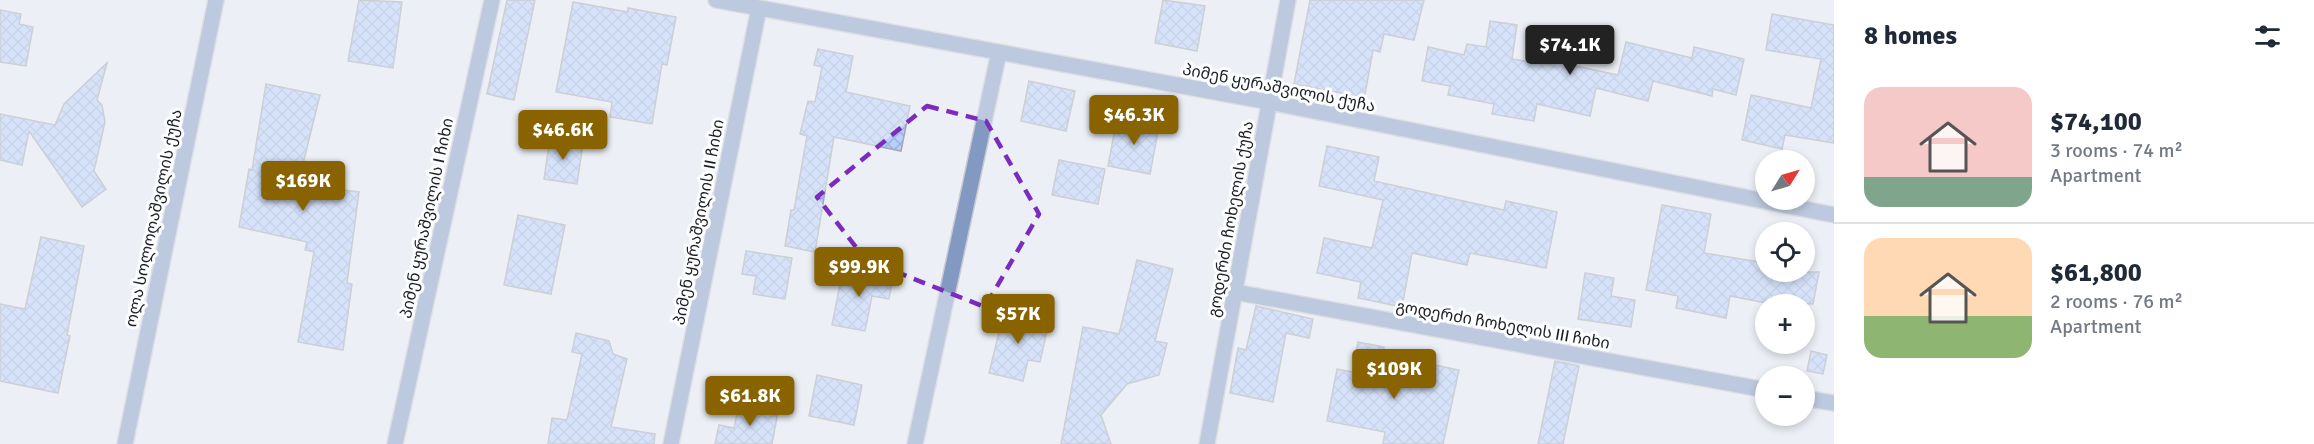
<!DOCTYPE html>
<html lang="en">
<head>
<meta charset="utf-8">
<style>
  :root { --surface:#fff; --page:#f2f2f3; --text:#1f2937; --muted:#747a83; --line:#e0e1e3; --accent:#886300 }
  body { margin:0; font-family:Signika,"Noto Sans Georgian",sans-serif; background:var(--page); color:var(--text); height:100vh; display:flex; flex-direction:column; font-size:22px; white-space:nowrap }
  * { box-sizing:border-box; margin:0 }
  p { font-size:20px; color:var(--muted) }
  .icon { flex:none; width:33px; height:33px; fill:none; stroke:currentColor; stroke-width:2; stroke-linecap:round; stroke-linejoin:round }
  .map { position:relative; flex:1; overflow:hidden }
  .details { display:flex; flex-direction:column; background:var(--surface); width:480px }
  .details>* { flex:none }
  .needle { width:39px; rotate:53deg }
  .tools { position:absolute; left:1755px; top:150px; display:grid; gap:12px }
  .tools a { display:grid; place-items:center; width:60px; height:60px; border-radius:50%; background:var(--surface); box-shadow:0 3px 9px #0003; font-size:30px }
  .price { position:absolute; translate:-50% -51px; padding:0 14px; border-radius:6px; background:var(--accent); color:#fff; font-size:20px; line-height:39px; filter:drop-shadow(0 2px 3px #0008) }
  .price::after { content:''; position:absolute; left:50%; top:36px; width:18px; height:14px; margin-left:-9px; background:inherit; clip-path:polygon(0 0,100% 0,50% 100%) }
  .price.selected { background:#222; color:#fff }
  ul { padding:0; list-style:none }
  li { display:flex; align-items:center; gap:18px; height:150px; padding:0 30px }
  li+li { border-top:2px solid var(--line) }
  li span { display:grid; place-items:center; flex:none; width:168px; height:120px; border-radius:18px; color:#555 }
  li>.icon { margin-inline-start:auto }
  span .icon { width:72px; height:72px; fill:#fffc; stroke-width:1 }
  li b { font-size:26px }
  h2 { display:flex; justify-content:space-between; align-items:center; height:72px; padding:0 30px; font-size:26px }
  main { display:flex; flex:1; min-height:0 }
  .map>svg:first-child { display:block }
  .building { fill:url(#building-cross-hatch); stroke:#a4a8ae; stroke-width:1.5 }
  .lines { fill:none; stroke-linecap:round; stroke-linejoin:round }
  .street-casing { stroke:#c7cad0; stroke-width:18 }
  .street { stroke:#8499c2; stroke-width:15 }
  .marked { fill:none; stroke:#7b2cbf; stroke-width:4.5; stroke-dasharray:12 8; stroke-linejoin:round }
  .labels { text-anchor:middle; stroke-width:6; stroke-linejoin:round; paint-order:stroke }
  .street-label { font-size:16px; fill:#1e1f22; stroke:#fcfdfe }
</style>
</head>
<body>
<main>
<div class="map">
<svg width="1834" height="444" viewBox="0 0 1834 444">
  <defs>
    <pattern id="building-cross-hatch" width="8" height="8" patternUnits="userSpaceOnUse" patternTransform="scale(1.5)"><rect width="8" height="8" fill="#b8d0fd"/><path d="M0 0l8 8M0 8l8-8" fill="none" stroke="#9eb2d9"/></pattern>
  </defs>
  <rect width="100%" height="100%" fill="#ecf0f6"/>
  <path class="building" d="M 359,0 L 402,2 L 393,68 L 348,61 Z
    M 507,0 L 535,0 L 514,100 L 487,94 Z
    M 1163,0 L 1205,6 L 1197,51 L 1155,43 Z
    M 1310,0 L 1424,0 L 1414,40 L 1384,34 L 1380,52 L 1373,50 L 1362,111 L 1344,107 L 1346,94 L 1294,84 Z
    M 573,2 L 628,12 L 628,8 L 676,17 L 667,65 L 662,64 L 652,124 L 610,117 L 612,102 L 556,92 Z
    M 0,10 L 21,14 L 19,24 L 33,27 L 26,66 L 0,62 Z
    M 1772,14 L 1834,25 L 1834,143 L 1785,135 L 1782,149 L 1742,140 L 1751,95 L 1811,108 L 1821,59 L 1766,50 Z
    M 1490,21 L 1517,25 L 1512,59 L 1551,65 L 1552,61 L 1618,75 L 1626,42 L 1692,58 L 1694,47 L 1744,59 L 1736,95 L 1713,89 L 1712,96 L 1653,81 L 1648,101 L 1596,88 L 1590,116 L 1537,104 L 1534,121 L 1492,114 L 1494,104 L 1448,95 L 1450,86 L 1422,81 L 1428,47 L 1464,55 L 1467,44 L 1486,47 Z
    M 818,49 L 853,56 L 846,92 L 910,106 L 901,151 L 834,137 L 815,252 L 785,246 L 791,210 L 794,210 L 807,136 L 800,134 L 808,101 L 815,102 L 822,67 L 814,65 Z
    M 107,63 L 97,100 L 102,105 L 105,122 L 94,171 L 106,189 L 82,207 L 29,131 L 22,165 L 0,160 L 0,114 L 55,125 L 64,104 Z
    M 1029,81 L 1075,91 L 1066,131 L 1021,121 Z
    M 266,84 L 320,95 L 299,180 L 303,181 L 302,185 L 359,192 L 347,283 L 352,284 L 343,350 L 298,342 L 314,252 L 305,250 L 307,242 L 239,227 L 249,169 L 252,170 Z
    M 1117,118 L 1159,126 L 1150,174 L 1108,166 Z
    M 550,138 L 583,144 L 577,184 L 544,179 Z
    M 1327,146 L 1379,157 L 1374,181 L 1504,210 L 1506,201 L 1557,212 L 1546,268 L 1470,253 L 1467,265 L 1412,253 L 1402,307 L 1358,298 L 1361,282 L 1317,273 L 1324,238 L 1372,248 L 1383,200 L 1319,186 Z
    M 1059,160 L 1105,169 L 1098,204 L 1052,195 Z
    M 1662,205 L 1711,214 L 1704,253 L 1766,263 L 1766,272 L 1819,272 L 1813,304 L 1771,304 L 1730,296 L 1726,318 L 1676,308 L 1678,296 L 1646,290 Z
    M 518,215 L 565,225 L 551,294 L 504,285 Z
    M 41,237 L 84,246 L 67,335 L 70,336 L 58,393 L 0,381 L 0,304 L 25,309 Z
    M 746,251 L 792,258 L 785,299 L 753,294 L 756,276 L 742,274 Z
    M 1137,260 L 1173,269 L 1155,341 L 1167,343 L 1159,375 L 1127,384 L 1101,415 L 1111,444 L 1061,444 L 1083,327 L 1119,334 Z
    M 843,269 L 893,278 L 889,299 L 872,296 L 865,331 L 832,325 Z
    M 1585,273 L 1614,278 L 1611,296 L 1635,300 L 1631,327 L 1578,319 Z
    M 1256,306 L 1313,319 L 1309,338 L 1286,333 L 1273,402 L 1230,393 L 1238,348 L 1246,350 Z
    M 1004,312 L 1049,322 L 1040,362 L 1028,360 L 1023,381 L 989,373 Z
    M 576,333 L 609,341 L 613,354 L 627,359 L 611,427 L 655,434 L 654,444 L 548,444 L 552,418 L 567,420 L 582,354 L 572,352 Z
    M 1358,342 L 1384,347 L 1379,374 L 1420,383 L 1425,363 L 1459,370 L 1443,444 L 1383,444 L 1385,432 L 1327,421 L 1337,369 L 1353,372 Z
    M 1811,351 L 1827,355 L 1823,374 L 1807,371 Z
    M 1555,361 L 1579,366 L 1563,444 L 1538,444 Z
    M 817,375 L 862,385 L 854,425 L 809,416 Z
    M 739,404 L 778,412 L 772,444 L 715,444 L 719,425 L 734,428 Z"/>
  <g class="lines">
    <g class="street-casing">
      <path id="street" d="M 716,0 L 1269,102 L 1834,215
        M 1235,292 L 1766,390
        M 1804,398 L 1834,403
        M 125,444 L 216,0
        M 395,444 L 492,0
        M 671,444 L 759,8
        M 915,444 L 999,52
        M 1207,444 L 1288,0"/>
    </g>
    <use href="#street" class="street"/>
  </g>
  <path d="M0 0H1834V444H0ZM 927,106 L 986,121 L 1039,214 L 985,307 L 866,260 L 817,197 Z" fill="#ecf0f6" fill-opacity=".55" fill-rule="evenodd"/>
  <path class="marked" d="M 927,106 L 986,121 L 1039,214 L 985,307 L 866,260 L 817,197 Z"/>
  <g class="labels">
    <g class="street-label">
      <text transform="translate(1279 87) rotate(11)" y="6">პიმენ ყურაშვილის ქუჩა</text>
      <text transform="translate(153 218) rotate(-78)" y="6">ოლა სოლოღაშვილის ქუჩა</text>
      <text transform="translate(426 218) rotate(-78)" y="6">პიმენ ყურაშვილის I ჩიხი</text>
      <text transform="translate(1230 219) rotate(-80)" y="6">გოდერძი ჩოხელის ქუჩა</text>
      <text transform="translate(698 222) rotate(-79)" y="6">პიმენ ყურაშვილის II ჩიხი</text>
      <text transform="translate(1503 324) rotate(10)" y="6">გოდერძი ჩოხელის III ჩიხი</text>
    </g>
  </g>
</svg>
<div class="tools">
<a><svg class="needle" viewBox="-14 -14 28 28"><path d="M0-13l5 13h-10z" fill="#e53935"/><path d="M0 13l5-13h-10z" fill="#747a83"/></svg></a>
<a><svg class="icon" aria-label="locate" viewBox="0 0 24 24"><circle cx="12" cy="12" r="6"/><path d="M12 2v4M12 18v4M2 12h4M18 12h4"/></svg></a>
<a>+</a>
<a>−</a>
</div>
<b class="price selected" style="left:1570px;top:76px">$74.1K</b>
<b class="price" style="left:1134px;top:146px">$46.3K</b>
<b class="price" style="left:563px;top:161px">$46.6K</b>
<b class="price" style="left:303px;top:212px">$169K</b>
<b class="price" style="left:859px;top:298px">$99.9K</b>
<b class="price" style="left:1018px;top:345px">$57K</b>
<b class="price" style="left:1394px;top:400px">$109K</b>
<b class="price" style="left:750px;top:427px">$61.8K</b>
</div>
<section class="details">
<h2>8 homes<svg class="icon" aria-label="filters" viewBox="0 0 24 24"><path d="M4 7h16M4 17h16"/><circle cx="9" cy="7" r="2"/><circle cx="15" cy="17" r="2"/></svg></h2>
<ul>
<li><span style="background:linear-gradient(#f6c9c9 75%,#7fa58c 0)"><svg class="icon" aria-label="home" viewBox="0 0 24 24"><path d="M3 11l9-7 9 7M6 9v11h12V9"/></svg></span><div><b>$74,100</b><p>3 rooms · 74 m²</p><p>Apartment</p></div></li>
<li><span style="background:linear-gradient(#ffd9b3 65%,#8fb573 0)"><svg class="icon" aria-label="home" viewBox="0 0 24 24"><path d="M3 11l9-7 9 7M6 9v11h12V9"/></svg></span><div><b>$61,800</b><p>2 rooms · 76 m²</p><p>Apartment</p></div></li>
</ul>
</section>
</main>
</body>
</html>
